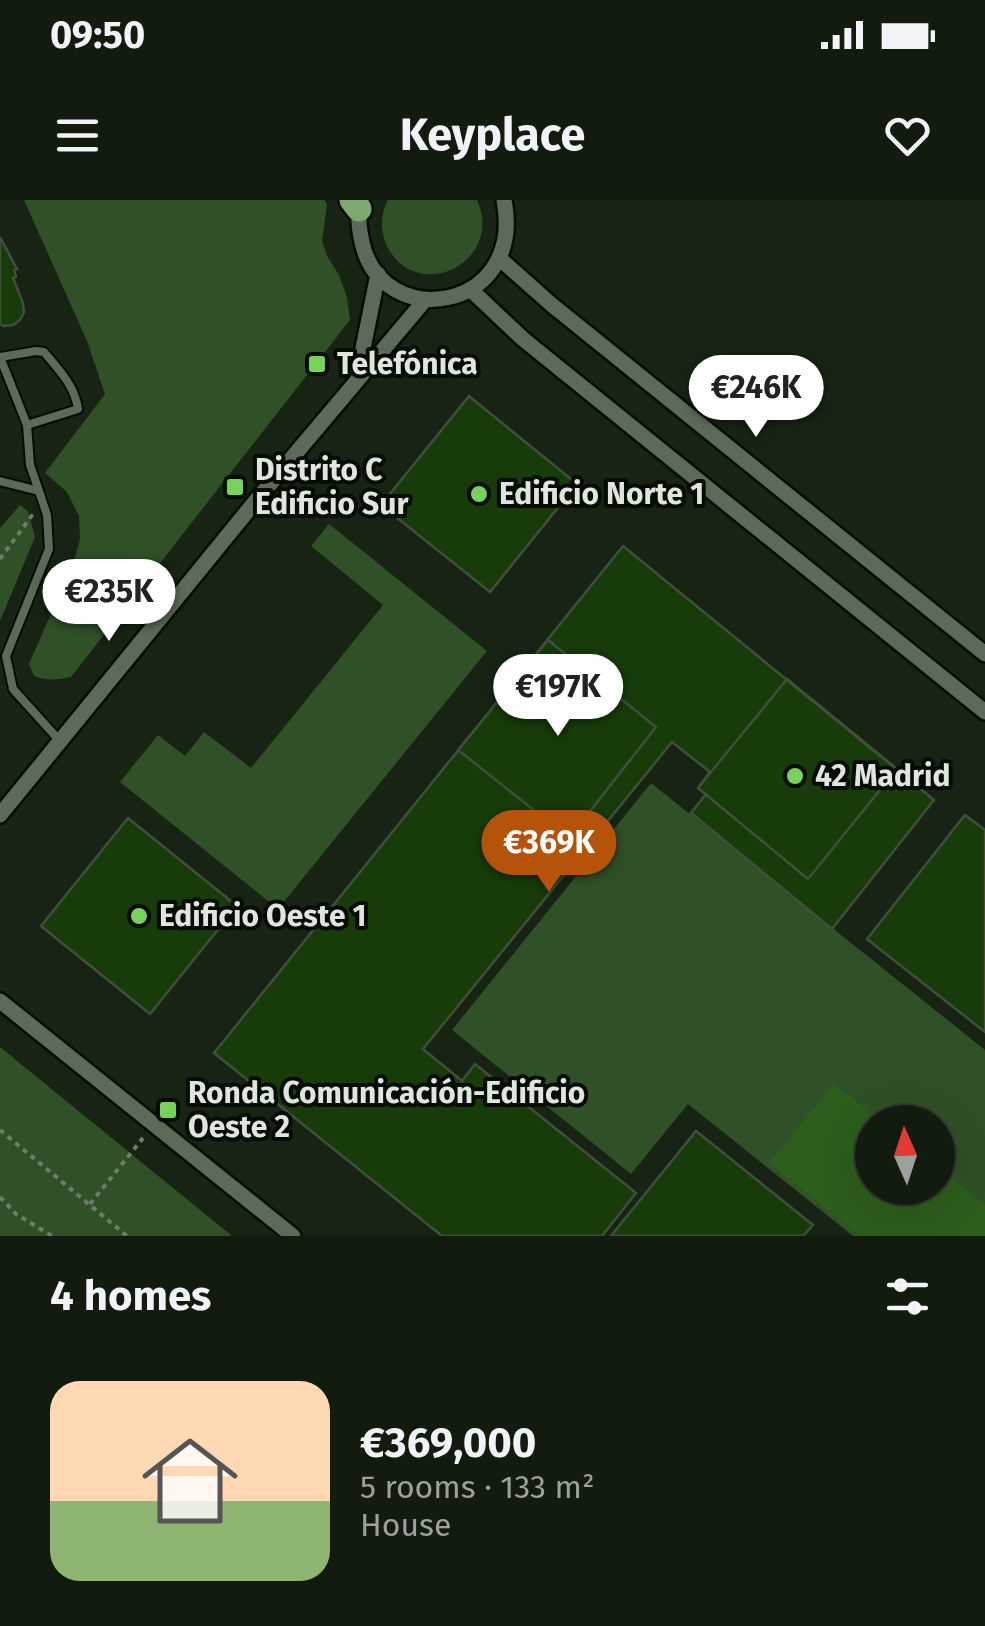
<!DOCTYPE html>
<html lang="en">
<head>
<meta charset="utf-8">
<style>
  :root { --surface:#111b0e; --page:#1e281c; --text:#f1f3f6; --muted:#9ca19e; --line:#30392e; --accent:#b45309 }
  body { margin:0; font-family:"Fira Sans",sans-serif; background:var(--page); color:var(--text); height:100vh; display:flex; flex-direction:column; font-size:38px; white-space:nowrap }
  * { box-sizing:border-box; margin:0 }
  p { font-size:32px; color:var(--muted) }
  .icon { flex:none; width:55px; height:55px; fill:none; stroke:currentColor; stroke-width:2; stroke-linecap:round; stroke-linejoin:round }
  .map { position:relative; height:1036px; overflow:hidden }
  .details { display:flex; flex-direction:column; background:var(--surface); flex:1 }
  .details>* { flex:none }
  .needle { width:65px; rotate:357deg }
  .controls { position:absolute; left:855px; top:905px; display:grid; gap:20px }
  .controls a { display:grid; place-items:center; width:100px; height:100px; border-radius:50%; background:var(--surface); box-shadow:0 10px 40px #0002,0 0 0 2px var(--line); font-size:50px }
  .price { position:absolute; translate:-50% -85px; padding:0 22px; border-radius:35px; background:#fff; color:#222; font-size:32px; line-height:65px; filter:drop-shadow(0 2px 5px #0008) }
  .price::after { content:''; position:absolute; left:50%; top:60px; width:30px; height:22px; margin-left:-15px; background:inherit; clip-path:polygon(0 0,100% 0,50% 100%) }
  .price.current { background:var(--accent); color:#fff }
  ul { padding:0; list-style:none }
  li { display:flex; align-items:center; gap:30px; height:250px; padding:0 50px }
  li+li { border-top:2px solid var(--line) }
  li span { display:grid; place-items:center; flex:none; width:280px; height:200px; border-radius:30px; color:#555 }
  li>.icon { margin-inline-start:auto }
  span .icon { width:120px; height:120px; fill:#fffc; stroke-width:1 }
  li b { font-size:42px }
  h2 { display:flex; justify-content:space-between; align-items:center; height:120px; padding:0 50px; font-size:42px }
  .status { display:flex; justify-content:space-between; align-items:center; height:70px; padding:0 50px; background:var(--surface); direction:ltr }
  .status svg { height:28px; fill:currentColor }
  header { display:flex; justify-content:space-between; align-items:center; height:130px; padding:0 50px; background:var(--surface); font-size:45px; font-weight:700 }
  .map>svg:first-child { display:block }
  .green { fill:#305027; fill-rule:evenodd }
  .water { fill:#2d5e1c }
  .building { fill:#173c09; stroke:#404f3c; stroke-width:2.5 }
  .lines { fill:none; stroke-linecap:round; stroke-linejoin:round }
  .service-casing { stroke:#030d02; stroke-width:12 }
  .minor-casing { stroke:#030d02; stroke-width:20 }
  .trunk-casing { stroke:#030d02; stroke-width:30 }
  .path { stroke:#707b6d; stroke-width:4; stroke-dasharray:5 5; stroke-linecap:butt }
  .service { stroke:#5c6b57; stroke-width:8 }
  .minor { stroke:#5c6b57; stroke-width:15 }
  .trunk { stroke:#7eaa72; stroke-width:25 }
  .poi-dot { fill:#77d259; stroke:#060b05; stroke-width:4 }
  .labels { text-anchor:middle; stroke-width:8; stroke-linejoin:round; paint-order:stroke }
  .poi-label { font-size:30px; font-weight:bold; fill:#dee7dc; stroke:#060b05; text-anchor:start }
</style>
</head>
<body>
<div class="status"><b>09:50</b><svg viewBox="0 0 49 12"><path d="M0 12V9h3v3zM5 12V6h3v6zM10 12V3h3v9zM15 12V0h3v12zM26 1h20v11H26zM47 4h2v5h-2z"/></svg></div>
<header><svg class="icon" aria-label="menu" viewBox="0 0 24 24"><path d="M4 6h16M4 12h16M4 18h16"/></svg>Keyplace<svg class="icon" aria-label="heart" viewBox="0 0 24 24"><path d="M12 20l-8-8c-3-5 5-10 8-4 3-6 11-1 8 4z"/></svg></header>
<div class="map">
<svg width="985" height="1036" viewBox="0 0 985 1036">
  <rect width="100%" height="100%" fill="#172413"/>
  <path class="green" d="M 24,0 L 324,0 L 327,4 L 322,41 L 327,56 L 339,75 L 347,97 L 350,120 L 71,477 C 57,480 47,481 34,476 L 29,464 L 74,361 L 80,339 L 79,316 L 67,292 L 45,273 L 105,194 L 87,141 Z
    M 388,0 L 477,0 C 505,63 416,105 387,46 C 380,31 380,15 388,0 Z
    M 20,305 L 28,311 L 35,337 L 0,421 L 0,328 Z
    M 329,324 L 487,451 L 278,709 L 120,582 L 158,535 L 185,556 L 204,532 L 251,568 L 383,405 L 311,346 Z
    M 651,583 L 985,850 L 985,1036 L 853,1036 L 688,904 L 631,974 L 452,830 ZM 872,922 L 938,922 L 938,988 L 872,988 Z
    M 0,847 L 232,1036 L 0,1036 Z"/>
  <path class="water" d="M 834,884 L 882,922 L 872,922 L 872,988 L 938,988 L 938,967 L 985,1005 L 985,1036 L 860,1036 L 769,963 Z"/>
  <path class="building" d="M 0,37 L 17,69 L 14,70 L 16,77 L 13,78 L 23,103 L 24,112 L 20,120 L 13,125 L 4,126 L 0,124 Z
    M 469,196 L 577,284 L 490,392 L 381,305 Z
    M 623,346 L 934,600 L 832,729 L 691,613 L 706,594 L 698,588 L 710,572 L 672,542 L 423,849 L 462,881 L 475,864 L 636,993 L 602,1036 L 442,1036 L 214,853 Z
    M 548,440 L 656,527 L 569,638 L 458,550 Z
    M 787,479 L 897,569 L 808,679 L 698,588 Z
    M 965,615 L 985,630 L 985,832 L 867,739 Z
    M 128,618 L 237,706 L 150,814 L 41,726 Z
    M 696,931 L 813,1025 L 803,1036 L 611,1036 Z"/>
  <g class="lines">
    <g class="service-casing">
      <path id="service" d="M 0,157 L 36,151 L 44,152 C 59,170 75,186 78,209 L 27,225
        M 0,157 L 27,225 L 30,265 L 39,291
        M 0,281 L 39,291 L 47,315 L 49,349 L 6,456 L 13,489 L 59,540"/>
    </g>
    <g class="minor-casing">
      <path id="minor" d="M 362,4 C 357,17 359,28 362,42 C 381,133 526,113 504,0
        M 500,59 L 552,105 L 985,454
        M 470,89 L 523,139 L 985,512
        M 357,178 L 378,74
        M 0,615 L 254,303 L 425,100
        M 0,801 L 293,1036"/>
    </g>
    <g class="trunk-casing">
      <path id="trunk" d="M 352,0 L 359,9"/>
    </g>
    <path class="path" d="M 0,359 L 33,314
      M 0,930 L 127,1036
      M 0,997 L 16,1014 L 52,1036
      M 90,1004 L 143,938"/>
    <use href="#service" class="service"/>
    <use href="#minor" class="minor"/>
    <use href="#trunk" class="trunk"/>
  </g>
  <g class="poi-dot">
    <rect x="307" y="154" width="20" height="20" rx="5"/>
    <rect x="225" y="277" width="20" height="20" rx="5"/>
    <circle cx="479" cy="294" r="10"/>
    <circle cx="795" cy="576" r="10"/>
    <circle cx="139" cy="716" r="10"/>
    <rect x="158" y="900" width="20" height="20" rx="5"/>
  </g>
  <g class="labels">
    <g class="poi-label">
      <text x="337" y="174">Telefónica</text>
      <text x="255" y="280">Distrito C<tspan x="255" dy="34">Edificio Sur</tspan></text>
      <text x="499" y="304">Edificio Norte 1</text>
      <text x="815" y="586">42 Madrid</text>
      <text x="159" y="726">Edificio Oeste 1</text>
      <text x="188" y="903">Ronda Comunicación-Edificio<tspan x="188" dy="34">Oeste 2</tspan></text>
    </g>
  </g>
</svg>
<div class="controls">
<a><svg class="needle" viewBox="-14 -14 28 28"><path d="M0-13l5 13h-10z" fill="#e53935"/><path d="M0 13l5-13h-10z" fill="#9ca19e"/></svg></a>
</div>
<b class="price" style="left:756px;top:240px">€246K</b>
<b class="price" style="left:109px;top:444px">€235K</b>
<b class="price" style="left:558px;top:539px">€197K</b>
<b class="price current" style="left:549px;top:695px">€369K</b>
</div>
<section class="details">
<h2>4 homes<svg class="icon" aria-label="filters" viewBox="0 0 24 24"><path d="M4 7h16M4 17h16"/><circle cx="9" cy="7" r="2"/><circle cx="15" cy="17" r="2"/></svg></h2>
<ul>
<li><span style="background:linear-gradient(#ffd9b3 60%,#8fb573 0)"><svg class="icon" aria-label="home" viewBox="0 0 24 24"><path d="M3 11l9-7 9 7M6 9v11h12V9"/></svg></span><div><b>€369,000</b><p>5 rooms · 133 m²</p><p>House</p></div></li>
</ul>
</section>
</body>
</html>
